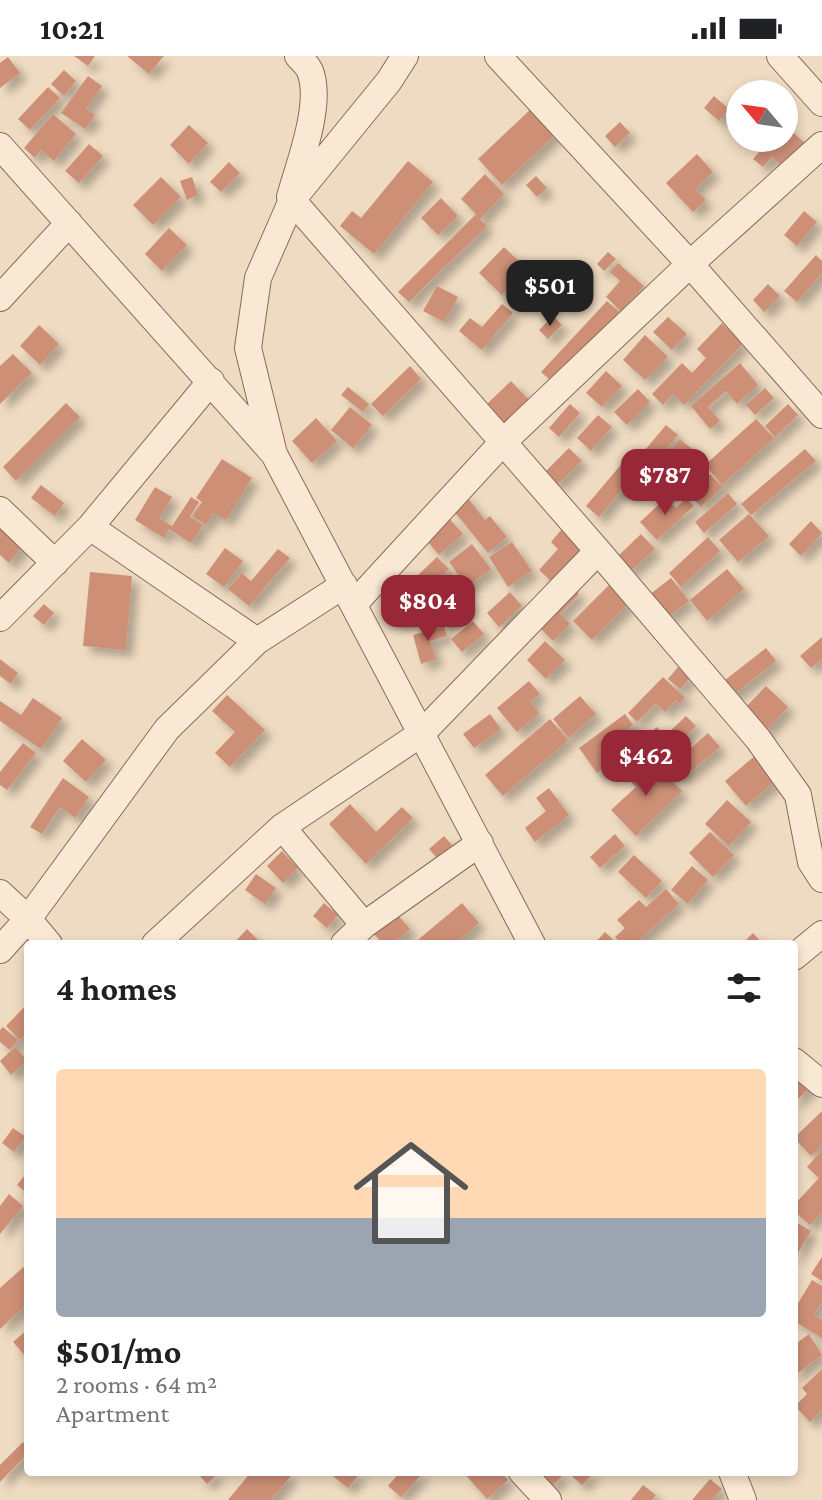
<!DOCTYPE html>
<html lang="en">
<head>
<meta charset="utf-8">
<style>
  :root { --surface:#fff; --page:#f6f6f6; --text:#202124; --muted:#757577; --line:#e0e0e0; --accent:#982737 }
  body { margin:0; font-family:"Crimson Pro",serif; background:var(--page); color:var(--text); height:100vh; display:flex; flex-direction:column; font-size:30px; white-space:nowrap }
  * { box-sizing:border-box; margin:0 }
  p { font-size:26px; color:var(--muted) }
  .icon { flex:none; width:44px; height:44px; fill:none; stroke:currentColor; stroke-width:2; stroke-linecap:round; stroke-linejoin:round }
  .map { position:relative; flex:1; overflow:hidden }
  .details { position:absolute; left:24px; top:884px; width:774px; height:536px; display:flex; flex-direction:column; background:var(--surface); border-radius:8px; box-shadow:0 4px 12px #0003 }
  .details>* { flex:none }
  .needle { width:52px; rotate:299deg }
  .tools { position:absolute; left:726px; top:24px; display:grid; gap:16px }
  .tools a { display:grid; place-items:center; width:72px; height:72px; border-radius:50%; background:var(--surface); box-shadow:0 4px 12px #0003; font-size:40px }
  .price { position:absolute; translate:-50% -68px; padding:0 18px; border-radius:16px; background:var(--accent); color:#fff; font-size:26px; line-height:52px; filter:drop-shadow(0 2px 4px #0008) }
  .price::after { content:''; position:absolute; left:50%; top:48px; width:24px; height:18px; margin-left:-12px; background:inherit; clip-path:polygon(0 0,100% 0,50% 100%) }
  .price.active { background:#222; color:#fff }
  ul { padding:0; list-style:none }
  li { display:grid; align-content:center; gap:16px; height:424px; padding:0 32px }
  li+li { border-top:2px solid var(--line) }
  li span { display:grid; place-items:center; height:248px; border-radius:8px; color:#555 }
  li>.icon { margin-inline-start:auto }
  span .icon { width:144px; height:144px; fill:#fffc; stroke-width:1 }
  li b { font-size:34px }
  h2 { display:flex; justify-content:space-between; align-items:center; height:96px; padding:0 32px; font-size:34px }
  .status { display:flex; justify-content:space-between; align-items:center; height:56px; padding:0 40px; background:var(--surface); direction:ltr }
  .status svg { height:22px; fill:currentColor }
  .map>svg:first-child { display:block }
  .building { fill:#cd8f76; filter:url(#shadow) }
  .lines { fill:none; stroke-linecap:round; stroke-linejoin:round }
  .minor-casing { stroke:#886b58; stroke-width:28 }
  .minor { stroke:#f9e9d4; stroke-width:26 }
</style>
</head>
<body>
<div class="status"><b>10:21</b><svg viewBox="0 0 49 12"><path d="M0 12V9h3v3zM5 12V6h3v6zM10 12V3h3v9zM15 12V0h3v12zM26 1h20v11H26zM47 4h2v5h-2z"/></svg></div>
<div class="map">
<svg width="822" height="1444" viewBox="0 0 822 1444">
  <defs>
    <filter id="shadow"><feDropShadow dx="7" dy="7" stdDeviation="4" flood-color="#0004"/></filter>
  </defs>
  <rect width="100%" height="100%" fill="#efdbc1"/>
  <path class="building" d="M 74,0 L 95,0 L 88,10 Z
    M 127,0 L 164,0 L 149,18 Z
    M 8,1 L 20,17 L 0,32 L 0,7 Z
    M 64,14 L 76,25 L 64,40 L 51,28 Z
    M 88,20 L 102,30 L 86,53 L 95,59 L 85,73 L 61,57 Z
    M 48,31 L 60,42 L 30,74 L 18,63 Z
    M 714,40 L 729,53 L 719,65 L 704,52 Z
    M 533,51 L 557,77 L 502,129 L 478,103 Z
    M 53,58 L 76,78 L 54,105 L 41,94 L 35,102 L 24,92 Z
    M 620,66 L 630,77 L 615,91 L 605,80 Z
    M 189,69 L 208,87 L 189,108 L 170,89 Z
    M 784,69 L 805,87 L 785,112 L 772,101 L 763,111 L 753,103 L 771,82 L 784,82 Z
    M 89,88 L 103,100 L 79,127 L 65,115 Z
    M 697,98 L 713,116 L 695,133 L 706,144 L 693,156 L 666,127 Z
    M 408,105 L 433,126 L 374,198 L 340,170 L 352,155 L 361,162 Z
    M 229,106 L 240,117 L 221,136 L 210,126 Z
    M 485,118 L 504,138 L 480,163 L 487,170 L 409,246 L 398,236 L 476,158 L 461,143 Z
    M 536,120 L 547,132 L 537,141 L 526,129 Z
    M 161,121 L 181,141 L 153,169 L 133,149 Z
    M 192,121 L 198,139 L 187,144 L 180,125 Z
    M 441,142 L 458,160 L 438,179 L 421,162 Z
    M 804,155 L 817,166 L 797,190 L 784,179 Z
    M 169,172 L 187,189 L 162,215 L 145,198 Z
    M 504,191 L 527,213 L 502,239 L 479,217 Z
    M 608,196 L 616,203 L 604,215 L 597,208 Z
    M 816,199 L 822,205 L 822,217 L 797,246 L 784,235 Z
    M 618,207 L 644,230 L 621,255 L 606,241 L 620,225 L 610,216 Z
    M 768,228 L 780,240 L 764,256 L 753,244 Z
    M 437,230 L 458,241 L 444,266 L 423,255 Z
    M 607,245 L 620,257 L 554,327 L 541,316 Z
    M 502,248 L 513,257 L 482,294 L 459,275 L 470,262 L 482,271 Z
    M 553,260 L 562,269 L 548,283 L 539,274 Z
    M 668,261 L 687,278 L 672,294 L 653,276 Z
    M 722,267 L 743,288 L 684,349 L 673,338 L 663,349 L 652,338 L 682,307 L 692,317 L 706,302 L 697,293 Z
    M 39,269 L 59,288 L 40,309 L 20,290 Z
    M 645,279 L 668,301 L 645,324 L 623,304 Z
    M 13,298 L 32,317 L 0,348 L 0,310 Z
    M 740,307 L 758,329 L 737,348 L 726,335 L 708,351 L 720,365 L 710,373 L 691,350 Z
    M 410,310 L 421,323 L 383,360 L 371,348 Z
    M 606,315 L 622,330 L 602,351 L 586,337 Z
    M 511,325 L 530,345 L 506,368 L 487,348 Z
    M 348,331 L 369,348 L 363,356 L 341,339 Z
    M 765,332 L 774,342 L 755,359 L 746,349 Z
    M 638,333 L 650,346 L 627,369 L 614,356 Z
    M 66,347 L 80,361 L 16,425 L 3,411 Z
    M 570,348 L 580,357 L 559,381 L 549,372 Z
    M 788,348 L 798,359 L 775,381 L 765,370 Z
    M 350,351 L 372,369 L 353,392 L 331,374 Z
    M 598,359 L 612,371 L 591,395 L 577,382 Z
    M 316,362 L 337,385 L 312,407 L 292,385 Z
    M 756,363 L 774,382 L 722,429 L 705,409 Z
    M 666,369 L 678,379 L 651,411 L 639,401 Z
    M 680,383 L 692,393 L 671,418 L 659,408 Z
    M 569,392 L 582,405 L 556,430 L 544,417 Z
    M 805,393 L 816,405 L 751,459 L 741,448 Z
    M 222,403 L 252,422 L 226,464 L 213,457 L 206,469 L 192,460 L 202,446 L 196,442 Z
    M 625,404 L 638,415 L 599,461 L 586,450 Z
    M 710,418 L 723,431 L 701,451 L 689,438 Z
    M 41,429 L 64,447 L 55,460 L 31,442 Z
    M 155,431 L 172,441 L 159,462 L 172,470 L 191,441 L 199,446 L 190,461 L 203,469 L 191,487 L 169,473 L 164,482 L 135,464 Z
    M 464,437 L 485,464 L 490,460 L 507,481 L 488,497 L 449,449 Z
    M 728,437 L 737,448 L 704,477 L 695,466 Z
    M 666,442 L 676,452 L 686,442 L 694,450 L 657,484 L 640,466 Z
    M 749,458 L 769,480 L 738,506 L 719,484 Z
    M 447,460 L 463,478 L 439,499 L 423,480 Z
    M 811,465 L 822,477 L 801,500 L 789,488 Z
    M 0,468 L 24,488 L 9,507 L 0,499 Z
    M 561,474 L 581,493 L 551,525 L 539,514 L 558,493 L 551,486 Z
    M 641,478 L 655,493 L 630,516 L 616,502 Z
    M 708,481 L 720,495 L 681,531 L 669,517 Z
    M 512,486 L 532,515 L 508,531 L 489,501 Z
    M 472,488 L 491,513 L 467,531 L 449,506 Z
    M 225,492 L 243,505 L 224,531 L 206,518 Z
    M 278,493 L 290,502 L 249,550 L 228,533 L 242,517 L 251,525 Z
    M 437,501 L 449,513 L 429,532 L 417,520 Z
    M 727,513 L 744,533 L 707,565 L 690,544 Z
    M 90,516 L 132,520 L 126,594 L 83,590 Z
    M 671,522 L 689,545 L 667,562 L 649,539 Z
    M 610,528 L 629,547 L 592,584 L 573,565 Z
    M 570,529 L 579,538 L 560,558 L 570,568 L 553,585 L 534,566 Z
    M 455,530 L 471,549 L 446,569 L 430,550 Z
    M 418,531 L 428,543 L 400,568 L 389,556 Z
    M 510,536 L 522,550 L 499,571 L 487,557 Z
    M 44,548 L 54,557 L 44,569 L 33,560 Z
    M 473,565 L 484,578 L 462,596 L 451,583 Z
    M 444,570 L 447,580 L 430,585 L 436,603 L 421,608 L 413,579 Z
    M 822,581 L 822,603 L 811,612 L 800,600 Z
    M 545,585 L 565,604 L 546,623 L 527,604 Z
    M 766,592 L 776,605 L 731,641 L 720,628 Z
    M 0,603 L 18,617 L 11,628 L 0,620 Z
    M 678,611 L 690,622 L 680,633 L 668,623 Z
    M 663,621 L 685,642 L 679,648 L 676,644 L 665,656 L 656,647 L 637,666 L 628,657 Z
    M 529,625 L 540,638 L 530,646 L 539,657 L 517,676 L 497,652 Z
    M 766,630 L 788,651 L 765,676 L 742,655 Z
    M 227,639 L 265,674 L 230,711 L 215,697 L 235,676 L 212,655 Z
    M 580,640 L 596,658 L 569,682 L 553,663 Z
    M 33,642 L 62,662 L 41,693 L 0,665 L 0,645 L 21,659 Z
    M 490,658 L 501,673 L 474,692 L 463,678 Z
    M 625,658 L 633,669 L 607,688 L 617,702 L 597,717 L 579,692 Z
    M 686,660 L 696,670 L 679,687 L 669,676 Z
    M 550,663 L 568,684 L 503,740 L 485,719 Z
    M 657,671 L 673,690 L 661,700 L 645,681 Z
    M 631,676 L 641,687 L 625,702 L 615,690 Z
    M 708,677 L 720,691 L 681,724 L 669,711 Z
    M 82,683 L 106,704 L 86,726 L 63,705 Z
    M 23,687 L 36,697 L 7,734 L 0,729 L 0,716 Z
    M 756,699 L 777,724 L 746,750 L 725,725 Z
    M 652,705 L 682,735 L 636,780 L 611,754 L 636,731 L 630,725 Z
    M 63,722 L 89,741 L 75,762 L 60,751 L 42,778 L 30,771 Z
    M 549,732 L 569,759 L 535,786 L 525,772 L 546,755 L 536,742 Z
    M 727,744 L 751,766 L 729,790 L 705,768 Z
    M 350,748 L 376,776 L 402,751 L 413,762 L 366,808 L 329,768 Z
    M 710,776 L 734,799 L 713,821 L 689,797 Z
    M 615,778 L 625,790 L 600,812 L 590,801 Z
    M 444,780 L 452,789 L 437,802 L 429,793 Z
    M 282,795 L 298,812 L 283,827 L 267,810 Z
    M 634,799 L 662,825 L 646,842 L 618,816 Z
    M 692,810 L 708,824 L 688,848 L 671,834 Z
    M 256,818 L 276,832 L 265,848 L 245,834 Z
    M 666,833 L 679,848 L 635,888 L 621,888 L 615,881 L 625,872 L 617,864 L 639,844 L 646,851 Z
    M 324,847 L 338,859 L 327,872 L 313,860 Z
    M 462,847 L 479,867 L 455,888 L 413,888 Z
    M 395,856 L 410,873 L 393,888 L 383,888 L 372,876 Z
    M 247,873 L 258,884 L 253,888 L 233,888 Z
    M 605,876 L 618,888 L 594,888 Z
    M 753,877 L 763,888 L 742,888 Z
    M 28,947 L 28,976 L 20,984 L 6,970 Z
    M 3,971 L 18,984 L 10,994 L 0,986 L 0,974 Z
    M 15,991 L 27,1004 L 11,1019 L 0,1005 Z
    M 794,1011 L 812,1030 L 794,1047 Z
    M 822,1055 L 822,1089 L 811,1100 L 794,1082 Z
    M 13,1072 L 26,1081 L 14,1096 L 2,1087 Z
    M 822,1094 L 822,1156 L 810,1169 L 794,1155 L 794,1149 L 819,1122 L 807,1111 Z
    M 28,1115 L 28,1138 L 17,1129 Z
    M 9,1138 L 23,1150 L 0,1178 L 0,1150 Z
    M 794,1165 L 811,1175 L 794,1204 Z
    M 822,1201 L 822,1225 L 811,1218 Z
    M 28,1207 L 28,1255 L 24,1251 L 0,1273 L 0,1232 Z
    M 812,1224 L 822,1230 L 822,1246 L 814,1259 L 822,1264 L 822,1282 L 794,1265 L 794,1254 Z
    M 28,1273 L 28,1303 L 13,1286 Z
    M 809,1278 L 822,1299 L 794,1320 L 794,1289 Z
    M 822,1313 L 822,1354 L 810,1366 L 795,1350 L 807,1338 L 802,1332 Z
    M 23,1386 L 28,1391 L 28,1397 L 0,1426 L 0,1409 Z
    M 202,1416 L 219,1416 L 207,1428 L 199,1419 Z
    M 251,1416 L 287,1416 L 291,1420 L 271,1444 L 228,1444 Z
    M 328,1416 L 361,1416 L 348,1432 Z
    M 400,1416 L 424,1416 L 401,1441 L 388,1430 Z
    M 463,1416 L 501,1416 L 508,1424 L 487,1443 Z
    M 542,1416 L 560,1416 L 563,1419 L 552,1430 L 540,1418 Z
    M 567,1416 L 594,1416 L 582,1429 Z
    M 710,1423 L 722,1433 L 712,1444 L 692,1444 Z
    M 643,1429 L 656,1439 L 652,1444 L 631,1444 Z"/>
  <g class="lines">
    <g class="minor-casing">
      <path id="minor" d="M 498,0 L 690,208 L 822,359
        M 780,0 L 822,47
        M 0,90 L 274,398 L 532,888
        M 290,141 C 299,108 323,48 310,15 C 308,10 302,4 298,0
        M 292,144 L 598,495 L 758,683 L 798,739 L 811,806 L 822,823
        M 0,242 L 69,167
        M 273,394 L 248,292 L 258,222 L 292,144 L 389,25 L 405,0
        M 0,454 L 55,507
        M 90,471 L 257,585
        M 354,548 L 502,387 L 690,208 L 822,89
        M 0,562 L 90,471 L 211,325
        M 282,771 L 364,869
        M 0,837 L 28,863 L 49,888
        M 155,888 L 282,771 L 422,677 L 598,495
        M 344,888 L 364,869 L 480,787
        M 0,894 L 28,863 L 167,673 L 257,585 L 344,529
        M 794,901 L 822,878
        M 794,1005 L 822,1028
        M 522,1416 L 548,1444
        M 732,1416 L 743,1444"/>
    </g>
    <use href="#minor" class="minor"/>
  </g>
</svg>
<div class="tools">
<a><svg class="needle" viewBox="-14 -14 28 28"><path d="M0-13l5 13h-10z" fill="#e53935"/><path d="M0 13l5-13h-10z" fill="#757577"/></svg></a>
</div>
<b class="price active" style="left:550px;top:272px">$501</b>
<b class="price" style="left:665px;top:461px">$787</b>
<b class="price" style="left:428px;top:587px">$804</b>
<b class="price" style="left:646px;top:742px">$462</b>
<section class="details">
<h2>4 homes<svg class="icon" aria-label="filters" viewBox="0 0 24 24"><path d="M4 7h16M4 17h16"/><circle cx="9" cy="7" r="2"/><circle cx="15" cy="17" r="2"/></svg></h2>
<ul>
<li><span style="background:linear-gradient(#ffd9b3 60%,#9aa5b1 0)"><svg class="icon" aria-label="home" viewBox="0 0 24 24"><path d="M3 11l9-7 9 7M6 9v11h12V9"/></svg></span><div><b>$501/mo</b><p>2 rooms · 64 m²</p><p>Apartment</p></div></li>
</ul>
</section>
</div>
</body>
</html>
